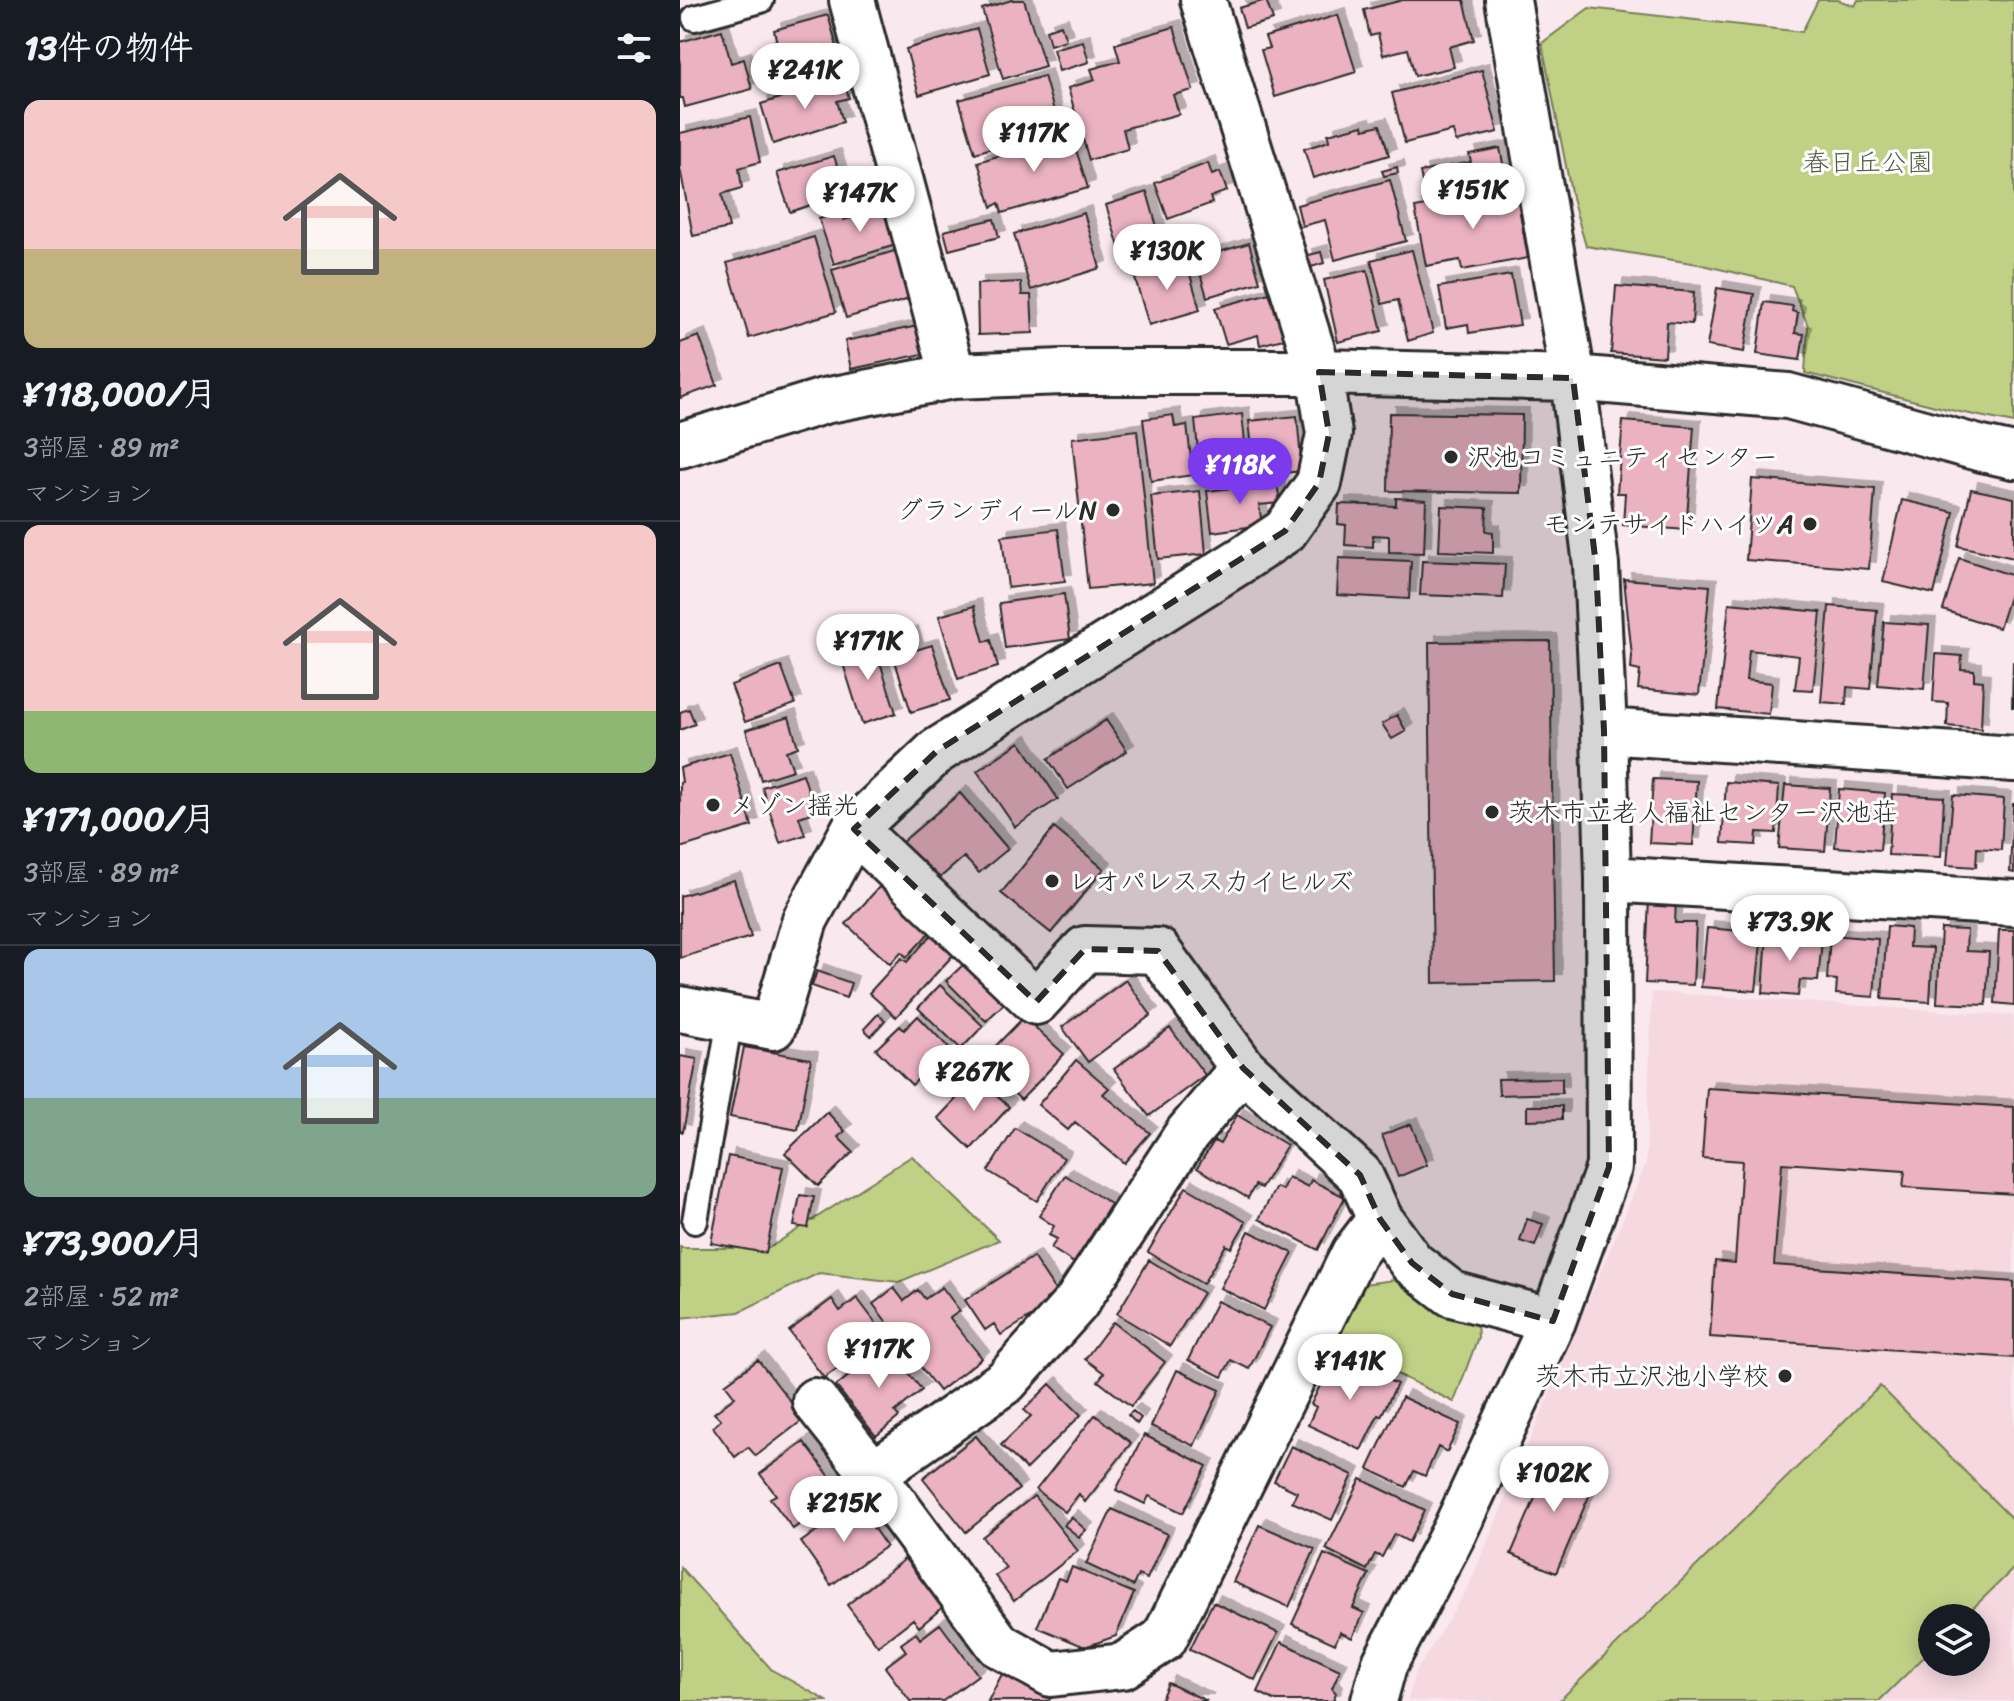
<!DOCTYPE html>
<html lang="ja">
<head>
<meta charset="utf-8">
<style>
  :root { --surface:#171b24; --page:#20242c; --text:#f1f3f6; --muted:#9ea1a6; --line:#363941; --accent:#7c3aed }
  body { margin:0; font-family:Sriracha,"Klee One",sans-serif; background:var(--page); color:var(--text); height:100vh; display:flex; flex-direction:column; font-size:30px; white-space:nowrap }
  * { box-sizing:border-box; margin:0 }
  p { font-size:26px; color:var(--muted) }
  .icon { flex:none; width:44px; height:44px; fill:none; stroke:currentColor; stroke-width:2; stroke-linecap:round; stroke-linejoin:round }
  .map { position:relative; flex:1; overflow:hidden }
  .drawer { display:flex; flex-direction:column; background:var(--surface); width:680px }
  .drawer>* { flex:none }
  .buttons { position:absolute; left:1238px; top:1604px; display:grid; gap:16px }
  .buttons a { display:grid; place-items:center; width:72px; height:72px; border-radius:50%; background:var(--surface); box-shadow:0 4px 20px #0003; font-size:40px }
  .price { position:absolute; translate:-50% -68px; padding:0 18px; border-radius:28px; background:#fff; color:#222; font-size:26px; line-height:52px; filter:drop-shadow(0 2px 4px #0008) }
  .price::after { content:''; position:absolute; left:50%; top:48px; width:24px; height:18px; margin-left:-12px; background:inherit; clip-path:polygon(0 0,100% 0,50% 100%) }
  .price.current { background:var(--accent); color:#fff }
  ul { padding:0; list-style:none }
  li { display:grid; align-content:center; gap:16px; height:424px; padding:0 24px }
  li+li { border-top:2px solid var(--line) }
  li span { display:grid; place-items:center; height:248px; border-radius:16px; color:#555 }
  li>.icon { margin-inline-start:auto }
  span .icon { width:144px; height:144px; fill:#fffc; stroke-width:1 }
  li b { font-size:34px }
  h2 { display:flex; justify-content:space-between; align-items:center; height:96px; padding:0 24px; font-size:34px }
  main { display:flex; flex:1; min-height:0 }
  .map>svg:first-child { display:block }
  .built { fill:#f5d8e0; fill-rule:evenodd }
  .green { fill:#c0d186; stroke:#767e58; stroke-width:2 }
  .building { fill:#ebb2c2; stroke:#2b2b2b; stroke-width:2; filter:url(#shadow) }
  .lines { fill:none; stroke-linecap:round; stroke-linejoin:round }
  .service-casing { stroke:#2b2b2b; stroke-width:30 }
  .minor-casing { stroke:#2b2b2b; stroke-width:50 }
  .service { stroke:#fff; stroke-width:24 }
  .minor { stroke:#fff; stroke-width:44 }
  .marked { fill:#2b2b2b; fill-opacity:0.2; stroke:#2b2b2b; stroke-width:6; stroke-dasharray:16 10; stroke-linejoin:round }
  .poi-dot { fill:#2b2b2b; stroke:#fff; stroke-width:3 }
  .labels { text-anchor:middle; stroke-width:6; stroke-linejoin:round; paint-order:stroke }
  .park-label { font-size:26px; fill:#585d46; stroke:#fff }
  .poi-label { font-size:26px; fill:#2b2b2b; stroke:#fff; text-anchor:start }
</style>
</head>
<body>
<main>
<section class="drawer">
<h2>13件の物件<svg class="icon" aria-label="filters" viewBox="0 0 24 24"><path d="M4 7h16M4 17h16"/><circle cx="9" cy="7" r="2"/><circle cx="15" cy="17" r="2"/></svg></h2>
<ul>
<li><span style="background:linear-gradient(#f6c9c9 60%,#c2b280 0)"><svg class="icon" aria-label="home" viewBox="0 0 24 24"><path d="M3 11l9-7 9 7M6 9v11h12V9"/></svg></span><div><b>¥118,000/月</b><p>3部屋 · 89 m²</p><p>マンション</p></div></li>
<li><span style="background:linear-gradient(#f6c9c9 75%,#8fb573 0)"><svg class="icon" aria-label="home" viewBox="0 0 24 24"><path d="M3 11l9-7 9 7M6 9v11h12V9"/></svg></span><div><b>¥171,000/月</b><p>3部屋 · 89 m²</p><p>マンション</p></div></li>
<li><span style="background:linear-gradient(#a9c7e8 60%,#7fa58c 0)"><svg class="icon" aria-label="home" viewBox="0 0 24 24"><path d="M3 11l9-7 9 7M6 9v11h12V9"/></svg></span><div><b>¥73,900/月</b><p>2部屋 · 52 m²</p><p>マンション</p></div></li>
</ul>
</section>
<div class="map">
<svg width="1334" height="1701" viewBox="0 0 1334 1701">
  <defs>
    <filter id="shadow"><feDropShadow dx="7" dy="-7" stdDeviation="0" flood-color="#0004"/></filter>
  </defs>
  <rect width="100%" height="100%" fill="#f9e8ed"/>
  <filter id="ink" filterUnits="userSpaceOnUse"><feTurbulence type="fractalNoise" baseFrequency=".0125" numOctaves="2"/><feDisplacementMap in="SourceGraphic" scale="16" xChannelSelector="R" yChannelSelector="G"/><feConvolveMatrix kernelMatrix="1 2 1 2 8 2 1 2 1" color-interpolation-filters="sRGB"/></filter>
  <g filter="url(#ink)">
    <path class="built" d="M 972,992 L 1334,1016 L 1334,1701 L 728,1701 L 734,1675 L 788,1588 L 966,1164 ZM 1252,1618 L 1296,1618 L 1296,1662 L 1252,1662 Z"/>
    <path class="green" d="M 1138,0 L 1158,0 L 1175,6 L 1178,0 L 1334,0 L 1334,423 L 1275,411 L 1125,373 L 1128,326 L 1112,286 L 1018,264 L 906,246 L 893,202 L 862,43 L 909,8 L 1122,32 Z
      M 232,1156 L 319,1240 L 219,1282 L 139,1273 L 59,1312 L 0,1318 L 0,1247 L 2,1248 L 89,1248 Z
      M 714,1280 L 773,1315 L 797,1322 L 798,1337 L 774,1402 L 654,1343 L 684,1284 Z
      M 1200,1386 L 1334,1521 L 1334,1568 L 1283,1618 L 1252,1618 L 1252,1649 L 1199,1701 L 879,1701 Z
      M 0,1567 L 92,1670 L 147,1701 L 0,1701 Z"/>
    <path class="building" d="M 332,0 L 344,0 L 365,66 L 323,79 L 302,9 Z
      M 586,0 L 593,20 L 565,28 L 559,8 Z
      M 723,0 L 784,0 L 794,40 L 769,47 L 774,67 L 735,76 L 728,49 L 703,55 L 698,34 L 690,36 L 684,10 Z
      M 148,15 L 161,61 L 96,79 L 87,47 L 97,43 L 94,30 Z
      M 658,15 L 676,72 L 595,97 L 581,50 L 589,48 L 585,37 Z
      M 381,25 L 386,40 L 370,45 L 366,30 Z
      M 494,27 L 513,90 L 493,95 L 499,114 L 443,129 L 448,149 L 409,160 L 388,88 L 415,80 L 411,69 L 440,61 L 435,44 Z
      M 297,29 L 310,74 L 239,95 L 226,49 Z
      M 42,30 L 51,63 L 64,59 L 72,89 L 5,107 L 3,98 L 0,98 L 0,42 Z
      M 403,41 L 409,62 L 379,71 L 373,49 Z
      M 802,70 L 818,132 L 776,142 L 773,131 L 725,143 L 712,93 Z
      M 364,76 L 379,128 L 295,153 L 279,100 Z
      M 163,79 L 169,98 L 157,101 L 163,122 L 93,144 L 81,104 Z
      M 70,117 L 80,162 L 59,168 L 62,188 L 42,194 L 49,228 L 13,236 L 0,168 L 0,133 Z
      M 683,125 L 684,129 L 700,125 L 709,155 L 633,178 L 624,149 L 649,141 L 648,134 Z
      M 391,134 L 408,188 L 322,213 L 319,203 L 312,207 L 298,162 Z
      M 820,148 L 827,184 L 746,200 L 740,172 L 791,162 L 789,154 Z
      M 154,156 L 166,193 L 110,212 L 97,173 Z
      M 528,163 L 532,175 L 540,172 L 547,191 L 530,197 L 532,203 L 488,219 L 475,183 Z
      M 717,167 L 718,173 L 704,176 L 702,171 Z
      M 710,180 L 726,241 L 655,260 L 645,220 L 622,226 L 617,205 Z
      M 836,190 L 848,258 L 782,270 L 780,260 L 746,266 L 735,208 Z
      M 467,192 L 481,241 L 441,253 L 426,205 Z
      M 210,205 L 222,243 L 154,264 L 139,219 L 162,212 L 164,220 Z
      M 404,213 L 420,268 L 351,290 L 334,234 Z
      M 314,219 L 319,237 L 269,250 L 264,231 Z
      M 134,237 L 156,312 L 69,338 L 47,263 Z
      M 569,243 L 580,282 L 527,297 L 516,259 Z
      M 221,249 L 236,297 L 166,318 L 152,270 Z
      M 732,250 L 753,333 L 728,341 L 718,300 L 702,304 L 691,260 Z
      M 641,252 L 644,263 L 628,268 L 625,256 Z
      M 506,260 L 520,310 L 469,325 L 454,275 Z
      M 687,270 L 702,331 L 658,342 L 644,280 Z
      M 831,275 L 840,325 L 789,333 L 788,324 L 766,328 L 759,287 Z
      M 341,282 L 342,295 L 351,295 L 353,333 L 298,335 L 297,284 Z
      M 936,286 L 1014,292 L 1012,324 L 987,322 L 985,357 L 931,353 Z
      M 1037,288 L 1074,294 L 1064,352 L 1027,346 Z
      M 593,292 L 607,338 L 580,345 L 578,335 L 546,344 L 535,308 Z
      M 1084,302 L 1113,306 L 1112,311 L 1118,313 L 1115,333 L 1124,334 L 1120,360 L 1077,354 Z
      M 238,326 L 243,354 L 171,369 L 165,341 Z
      M 19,336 L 37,385 L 0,398 L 0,343 Z
      M 709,413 L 842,415 L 841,493 L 708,491 Z
      M 562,414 L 567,462 L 550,464 L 552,476 L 521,479 L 515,420 Z
      M 493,415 L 495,427 L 507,425 L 513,475 L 471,481 L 463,419 Z
      M 617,416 L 622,471 L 575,476 L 569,421 Z
      M 943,421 L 1014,427 L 1006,530 L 943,525 L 945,493 L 937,493 Z
      M 457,430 L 473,583 L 408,589 L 392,438 Z
      M 1072,479 L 1195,489 L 1189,569 L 1066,560 Z
      M 597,483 L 600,503 L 579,505 L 582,525 L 532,532 L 527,491 Z
      M 1291,489 L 1334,498 L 1334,558 L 1278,546 Z
      M 520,491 L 526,554 L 478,559 L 471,496 Z
      M 716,498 L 746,500 L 744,553 L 709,552 L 709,536 L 693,535 L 693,547 L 665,545 L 666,525 L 658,524 L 659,504 L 716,506 Z
      M 1222,500 L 1274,512 L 1254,594 L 1203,582 Z
      M 761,506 L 807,508 L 806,531 L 813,532 L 813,553 L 759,551 Z
      M 378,529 L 385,581 L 328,588 L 322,536 Z
      M 659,558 L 731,561 L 729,599 L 657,595 Z
      M 1279,558 L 1334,576 L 1334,581 L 1319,628 L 1263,610 Z
      M 742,561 L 825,564 L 823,598 L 740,595 Z
      M 944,579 L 1030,586 L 1019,695 L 958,689 L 960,671 L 951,669 L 952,656 Z
      M 384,594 L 390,639 L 325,648 L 319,603 Z
      M 1049,603 L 1141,612 L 1133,690 L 1115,689 L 1119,656 L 1069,650 L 1066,680 L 1092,683 L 1089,714 L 1038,709 Z
      M 294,606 L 304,642 L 311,640 L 318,667 L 278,679 L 259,616 Z
      M 1149,606 L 1197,610 L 1190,689 L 1167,687 L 1166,704 L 1141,702 Z
      M 1204,622 L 1249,625 L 1244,689 L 1198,685 Z
      M 231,633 L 236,650 L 252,645 L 270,700 L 231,712 L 208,639 Z
      M 193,640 L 216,713 L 182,724 L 159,651 Z
      M 870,641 L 875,981 L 753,983 L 749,642 Z
      M 1256,654 L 1282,656 L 1281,669 L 1294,670 L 1294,680 L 1303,681 L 1301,729 L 1267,726 L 1268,703 L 1253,702 Z
      M 1333,662 L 1334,662 L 1334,707 L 1332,707 Z
      M 101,666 L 115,704 L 65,722 L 51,685 Z
      M 9,709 L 15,724 L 0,730 L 0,712 Z
      M 717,715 L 726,731 L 712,739 L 702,724 Z
      M 109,717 L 118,747 L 106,751 L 113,770 L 81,780 L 66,730 Z
      M 426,720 L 447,751 L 388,789 L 368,759 Z
      M 340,742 L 378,799 L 335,827 L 297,771 Z
      M 50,753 L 72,826 L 0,848 L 0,783 L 2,782 L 0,768 Z
      M 123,774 L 135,812 L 119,817 L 125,835 L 100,843 L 82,787 Z
      M 973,779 L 1017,781 L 1013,845 L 969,843 Z
      M 1046,782 L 1099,786 L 1096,833 L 1077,832 L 1076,845 L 1042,843 Z
      M 1105,785 L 1150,788 L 1145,851 L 1099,848 Z
      M 1159,789 L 1205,793 L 1200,850 L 1155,847 Z
      M 280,793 L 328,849 L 299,873 L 284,857 L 255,882 L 221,843 Z
      M 1212,794 L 1264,797 L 1261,857 L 1208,855 Z
      M 1273,795 L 1324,799 L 1321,850 L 1297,848 L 1296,867 L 1267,865 Z
      M 1333,804 L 1334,804 L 1334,873 L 1330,872 Z
      M 374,828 L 424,869 L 371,933 L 321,893 Z
      M 54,880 L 71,937 L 0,958 L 0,896 Z
      M 200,886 L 250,932 L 227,957 L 221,952 L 210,964 L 166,924 Z
      M 969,899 L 996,900 L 995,923 L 1016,923 L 1013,985 L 965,983 Z
      M 1207,926 L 1230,928 L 1229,947 L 1253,948 L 1250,1002 L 1202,999 Z
      M 1027,928 L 1082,933 L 1076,991 L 1021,987 Z
      M 1261,929 L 1287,930 L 1286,951 L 1309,952 L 1306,1005 L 1257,1003 Z
      M 1319,930 L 1334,930 L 1334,1005 L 1315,1003 Z
      M 252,934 L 274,954 L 216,1017 L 189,993 L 221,958 L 227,962 Z
      M 1087,934 L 1142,939 L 1138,981 L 1120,980 L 1118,996 L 1083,993 Z
      M 1150,935 L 1198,939 L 1194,997 L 1156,994 L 1157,980 L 1147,979 Z
      M 284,964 L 295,974 L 300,969 L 329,999 L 306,1021 L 266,981 Z
      M 137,971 L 171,983 L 166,998 L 132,986 Z
      M 446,980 L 471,1015 L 408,1062 L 382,1027 Z
      M 260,985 L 303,1026 L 281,1049 L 238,1008 Z
      M 198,1014 L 205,1020 L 191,1036 L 184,1029 Z
      M 238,1016 L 270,1049 L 232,1085 L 196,1049 L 220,1026 L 224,1030 Z
      M 344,1017 L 384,1054 L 341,1100 L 301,1061 Z
      M 490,1028 L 525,1075 L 469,1116 L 434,1069 Z
      M 64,1047 L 131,1059 L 118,1130 L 50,1117 Z
      M 0,1056 L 17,1059 L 3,1132 L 0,1131 Z
      M 396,1060 L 429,1088 L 423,1094 L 470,1133 L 444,1163 L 395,1122 L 388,1130 L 358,1105 Z
      M 297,1077 L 329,1107 L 291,1149 L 258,1118 Z
      M 882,1078 L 882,1093 L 819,1095 L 818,1079 Z
      M 1027,1088 L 1334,1107 L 1334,1194 L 1223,1187 L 1225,1171 L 1102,1163 L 1094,1265 L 1334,1282 L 1334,1358 L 1030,1337 L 1035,1261 L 1055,1263 L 1062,1161 L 1022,1158 Z
      M 847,1106 L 882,1106 L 882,1119 L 847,1120 Z
      M 147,1112 L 165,1131 L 158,1137 L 173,1152 L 138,1186 L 105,1153 Z
      M 557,1115 L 607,1145 L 581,1188 L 575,1185 L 568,1198 L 517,1168 L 534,1141 L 540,1144 Z
      M 731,1124 L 747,1165 L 718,1177 L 702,1135 Z
      M 335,1128 L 384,1158 L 357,1201 L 308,1171 Z
      M 48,1156 L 103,1167 L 86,1253 L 31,1243 Z
      M 385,1175 L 431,1204 L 394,1263 L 371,1248 L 377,1239 L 369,1235 L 374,1226 L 359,1216 Z
      M 608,1177 L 628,1187 L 631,1180 L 665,1197 L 638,1250 L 579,1219 L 596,1187 L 602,1190 Z
      M 506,1187 L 566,1222 L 551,1248 L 546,1245 L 523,1284 L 468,1252 Z
      M 120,1195 L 134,1197 L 128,1228 L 114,1226 Z
      M 847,1219 L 863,1224 L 855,1246 L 840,1241 Z
      M 569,1231 L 613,1253 L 584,1310 L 540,1288 Z
      M 353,1257 L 376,1292 L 366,1299 L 370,1305 L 321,1335 L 314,1324 L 305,1330 L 285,1300 Z
      M 469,1260 L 523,1293 L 490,1346 L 437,1314 Z
      M 262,1287 L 280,1311 L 270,1318 L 302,1358 L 259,1391 L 193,1304 L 214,1288 L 224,1301 L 238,1290 L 245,1299 Z
      M 177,1298 L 204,1334 L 144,1378 L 109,1331 L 152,1299 L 160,1311 Z
      M 537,1301 L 590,1327 L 569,1369 L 551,1360 L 542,1377 L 508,1360 Z
      M 433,1322 L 485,1362 L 451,1406 L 418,1381 L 424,1373 L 405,1359 Z
      M 207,1346 L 242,1390 L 215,1412 L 219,1417 L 196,1436 L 156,1386 Z
      M 655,1355 L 717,1384 L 701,1416 L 698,1415 L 681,1450 L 628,1425 L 636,1407 L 631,1404 Z
      M 78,1360 L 124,1419 L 76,1456 L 68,1447 L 55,1457 L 33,1427 L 41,1420 L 34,1413 L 55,1397 L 45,1384 Z
      M 497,1370 L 540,1390 L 514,1446 L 471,1426 Z
      M 370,1384 L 401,1415 L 346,1469 L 321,1445 L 351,1416 L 344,1410 Z
      M 722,1397 L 780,1424 L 767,1452 L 758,1447 L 745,1476 L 734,1471 L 726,1487 L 688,1469 Z
      M 453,1411 L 461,1418 L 457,1424 L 448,1415 Z
      M 415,1415 L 451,1443 L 405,1502 L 399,1494 L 385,1512 L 356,1490 Z
      M 464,1435 L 527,1466 L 503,1513 L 469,1496 L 465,1504 L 436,1490 Z
      M 296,1436 L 339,1489 L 286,1532 L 243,1478 Z
      M 124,1442 L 162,1493 L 113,1529 L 90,1498 L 96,1495 L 80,1474 Z
      M 611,1446 L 673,1475 L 652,1520 L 612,1502 L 617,1492 L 594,1481 Z
      M 873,1456 L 918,1475 L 876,1573 L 831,1554 Z
      M 681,1479 L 745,1510 L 729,1542 L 714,1534 L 702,1557 L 695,1554 L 687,1570 L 646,1549 Z
      M 354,1496 L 398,1551 L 334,1601 L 315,1576 L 326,1568 L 302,1537 Z
      M 176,1503 L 206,1546 L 151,1585 L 121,1542 Z
      M 432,1509 L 487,1534 L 467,1579 L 458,1575 L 453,1586 L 406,1564 Z
      M 391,1517 L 406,1530 L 399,1537 L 384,1525 Z
      M 579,1525 L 635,1549 L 609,1607 L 553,1582 Z
      M 644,1554 L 689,1574 L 673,1608 L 684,1613 L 672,1638 L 660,1632 L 655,1644 L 612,1624 Z
      M 225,1559 L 263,1607 L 239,1627 L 233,1619 L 198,1646 L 167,1605 Z
      M 392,1567 L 454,1593 L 436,1636 L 405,1647 L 357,1627 L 378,1578 L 386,1581 Z
      M 533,1602 L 598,1633 L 575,1680 L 510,1649 Z
      M 260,1624 L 298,1675 L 263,1701 L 230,1701 L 205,1667 L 226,1651 L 221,1644 L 236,1633 L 240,1639 Z
      M 601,1642 L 660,1670 L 652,1688 L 656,1693 L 653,1701 L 596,1701 L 578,1692 Z
      M 322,1674 L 370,1699 L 368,1701 L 308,1701 Z
      M 488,1683 L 527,1701 L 480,1701 Z"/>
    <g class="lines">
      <g class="service-casing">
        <path id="service" d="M 15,18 L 81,0
          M 15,1221 L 50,1019"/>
      </g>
      <g class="minor-casing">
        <path id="minor" d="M 172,0 L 273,376
          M 0,445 L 144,401 L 273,376 L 384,372 L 639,372 L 893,378 L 1108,396 L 1302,449 L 1334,456
          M 924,731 L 1334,759
          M 174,829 L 356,1002 L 405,949 L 478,951 L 563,1068 L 680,1175 L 700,1219 L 732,1263 L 772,1294 L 873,1321
          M 928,879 L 1334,903
          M 0,1009 L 93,1027 L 125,920 L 174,829 L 257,751 L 560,561 L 605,531 L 639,483 L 649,434 L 639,372 L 523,0
          M 135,1401 L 193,1474 L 319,1645 L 371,1674 L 443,1666 L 484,1639 L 674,1253 L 700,1219
          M 193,1474 L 326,1381 L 396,1303 L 507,1134 L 563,1068
          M 694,1701 L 704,1665 L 774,1532 L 873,1321 L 929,1167 L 928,879 L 924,731 L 916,565 L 893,378 L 828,0"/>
      </g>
      <use href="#service" class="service"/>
      <use href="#minor" class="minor"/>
    </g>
  </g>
  <path class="marked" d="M 639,372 L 893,378 L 916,565 L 924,731 L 929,1167 L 873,1321 L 772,1294 L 732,1263 L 700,1219 L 680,1175 L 563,1068 L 478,951 L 405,949 L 356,1002 L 174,829 L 257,751 L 605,531 L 639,483 L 649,434 Z"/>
  <g class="poi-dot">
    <circle cx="771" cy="457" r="8"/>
    <circle cx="433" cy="510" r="8"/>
    <circle cx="1130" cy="524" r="8"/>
    <circle cx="33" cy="805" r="8"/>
    <circle cx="812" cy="812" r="8"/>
    <circle cx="372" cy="881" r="8"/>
    <circle cx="1105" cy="1376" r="8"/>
  </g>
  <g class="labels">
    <g class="park-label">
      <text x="1188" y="171">春日丘公園</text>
    </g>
    <g class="poi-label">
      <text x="787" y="466">沢池コミュニティセンター</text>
      <text x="417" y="519" text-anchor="end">グランディールN</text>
      <text x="1114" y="533" text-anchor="end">モンテサイドハイツA</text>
      <text x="49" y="814">メゾン揺光</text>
      <text x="828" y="821">茨木市立老人福祉センター沢池荘</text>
      <text x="388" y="890">レオパレススカイヒルズ</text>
      <text x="1089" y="1385" text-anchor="end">茨木市立沢池小学校</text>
    </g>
  </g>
</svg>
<div class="buttons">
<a><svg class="icon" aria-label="layers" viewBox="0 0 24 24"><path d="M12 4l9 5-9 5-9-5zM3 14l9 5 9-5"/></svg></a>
</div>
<b class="price" style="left:125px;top:111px">¥241K</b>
<b class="price" style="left:354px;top:174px">¥117K</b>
<b class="price" style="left:793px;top:231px">¥151K</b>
<b class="price" style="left:180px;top:234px">¥147K</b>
<b class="price" style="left:487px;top:292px">¥130K</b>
<b class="price current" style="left:560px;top:506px">¥118K</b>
<b class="price" style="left:188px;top:682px">¥171K</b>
<b class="price" style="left:1110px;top:963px">¥73.9K</b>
<b class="price" style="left:294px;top:1113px">¥267K</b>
<b class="price" style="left:199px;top:1390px">¥117K</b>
<b class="price" style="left:670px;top:1402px">¥141K</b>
<b class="price" style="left:874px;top:1514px">¥102K</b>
<b class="price" style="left:164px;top:1544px">¥215K</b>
</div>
</main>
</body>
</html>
